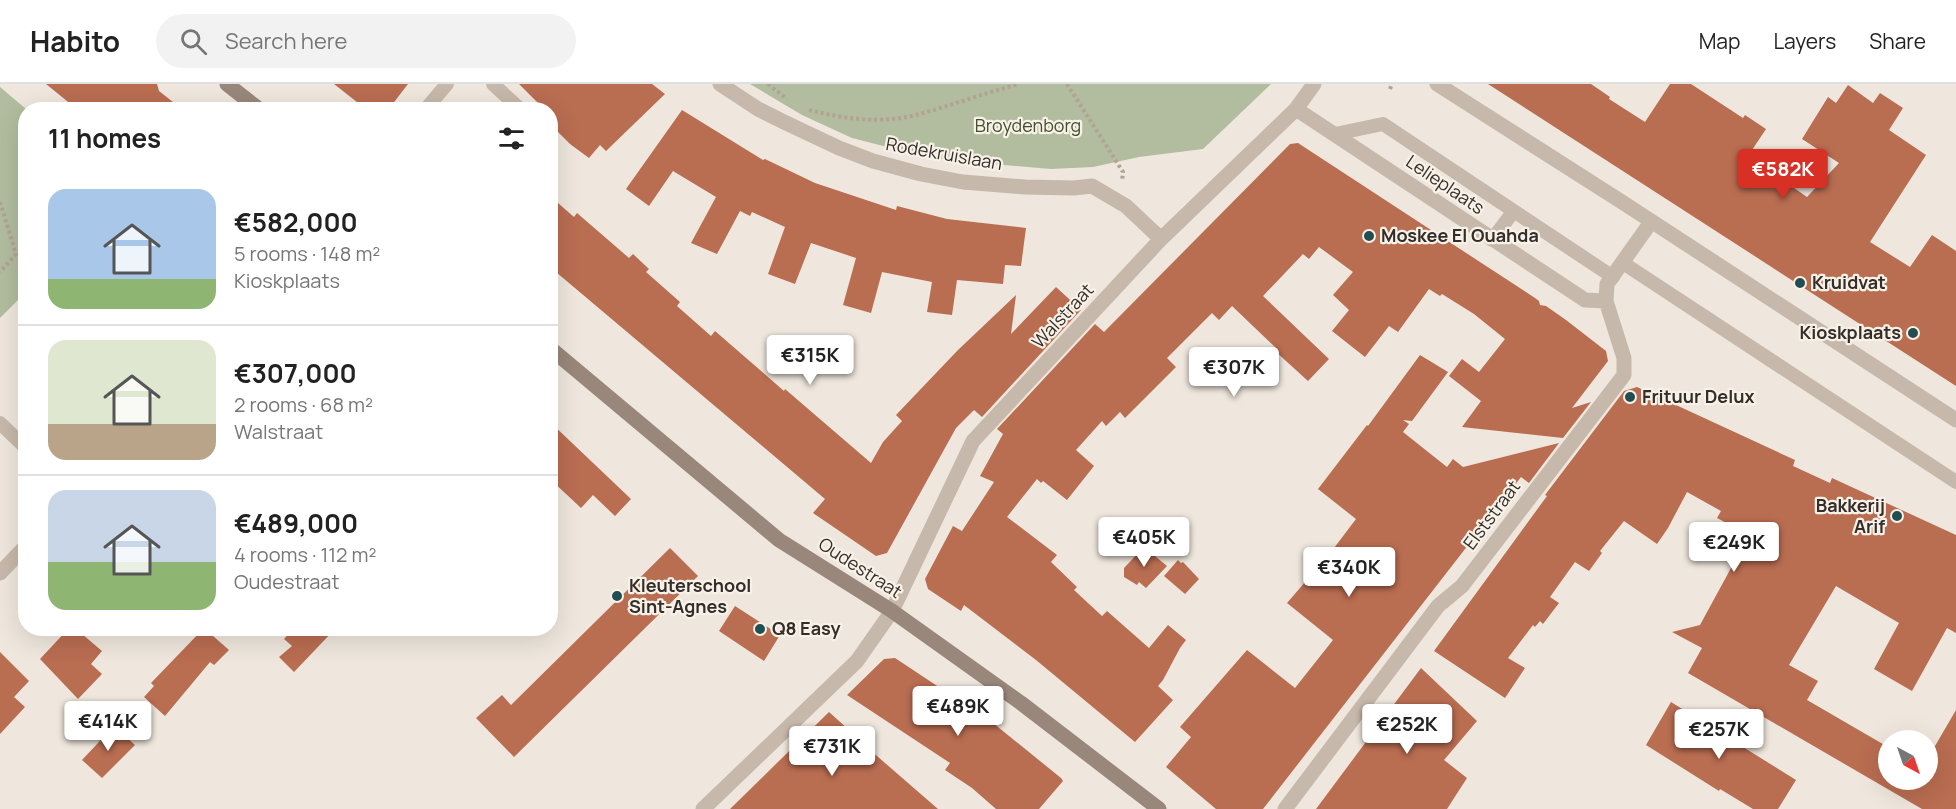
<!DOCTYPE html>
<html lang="en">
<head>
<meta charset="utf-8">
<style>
  :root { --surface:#fff; --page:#f2f2f2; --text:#222; --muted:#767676; --line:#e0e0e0; --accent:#d93025 }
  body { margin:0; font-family:Manrope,sans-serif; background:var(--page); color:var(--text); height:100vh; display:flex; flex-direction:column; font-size:22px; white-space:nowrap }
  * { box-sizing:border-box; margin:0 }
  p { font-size:20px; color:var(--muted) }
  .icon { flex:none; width:33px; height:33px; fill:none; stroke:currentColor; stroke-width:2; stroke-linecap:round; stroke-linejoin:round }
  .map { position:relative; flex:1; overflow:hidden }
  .side { position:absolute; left:18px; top:18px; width:540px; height:534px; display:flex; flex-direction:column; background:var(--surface); border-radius:24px; box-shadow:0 6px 24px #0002 }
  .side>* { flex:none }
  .needle { width:39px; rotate:140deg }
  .fabs { position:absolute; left:1878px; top:646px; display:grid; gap:12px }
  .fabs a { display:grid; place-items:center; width:60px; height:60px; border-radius:50%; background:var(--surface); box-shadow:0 6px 24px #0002; font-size:30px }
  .price { position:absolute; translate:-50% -51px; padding:0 14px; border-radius:6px; background:#fff; color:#222; font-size:20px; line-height:39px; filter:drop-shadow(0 2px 3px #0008) }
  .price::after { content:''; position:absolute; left:50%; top:36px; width:18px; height:14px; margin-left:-9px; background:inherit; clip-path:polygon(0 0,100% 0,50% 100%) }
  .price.selected { background:var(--accent); color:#fff }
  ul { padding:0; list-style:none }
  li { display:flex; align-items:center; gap:18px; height:150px; padding:0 30px }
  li+li { border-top:2px solid var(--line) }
  li span { display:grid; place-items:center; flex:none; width:168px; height:120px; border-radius:18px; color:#555 }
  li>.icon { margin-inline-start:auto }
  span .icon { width:72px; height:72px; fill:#fffc; stroke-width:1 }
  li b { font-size:26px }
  h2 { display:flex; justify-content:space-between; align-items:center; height:72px; padding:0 30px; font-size:26px }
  header { display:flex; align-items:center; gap:36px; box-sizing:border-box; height:84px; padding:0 30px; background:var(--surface); border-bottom:2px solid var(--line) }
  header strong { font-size:28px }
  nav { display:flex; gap:33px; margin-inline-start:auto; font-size:21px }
  .search { width:420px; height:54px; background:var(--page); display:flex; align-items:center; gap:15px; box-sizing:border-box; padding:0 21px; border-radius:33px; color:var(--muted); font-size:22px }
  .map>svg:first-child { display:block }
  .green { fill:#b1bd9e }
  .building { fill:#b96d51 }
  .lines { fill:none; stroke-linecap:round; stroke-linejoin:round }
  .path { stroke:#b2a294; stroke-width:4; stroke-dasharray:3 3; stroke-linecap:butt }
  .lane { stroke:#c6b8aa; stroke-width:14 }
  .street { stroke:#c6b8aa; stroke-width:15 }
  .secondary { stroke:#99877b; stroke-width:15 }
  .poi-dot { fill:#224d51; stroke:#f7f1e8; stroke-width:2 }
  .labels { text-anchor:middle; stroke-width:4.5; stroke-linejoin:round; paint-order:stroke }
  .park-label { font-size:18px; fill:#43502f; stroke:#f7f1e8 }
  .street-label { font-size:18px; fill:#342d29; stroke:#f7f1e8 }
  .poi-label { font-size:18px; font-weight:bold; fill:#342d29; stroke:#f7f1e8; text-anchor:start }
</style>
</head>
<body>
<header>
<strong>Habito</strong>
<div class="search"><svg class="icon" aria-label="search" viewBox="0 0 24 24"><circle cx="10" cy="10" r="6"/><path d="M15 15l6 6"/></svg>Search here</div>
<nav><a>Map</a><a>Layers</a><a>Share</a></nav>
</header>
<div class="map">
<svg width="1956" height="725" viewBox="0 0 1956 725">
  <rect width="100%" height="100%" fill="#efe7dd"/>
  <path class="green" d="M 750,0 L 1271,0 L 1203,65 L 1139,73 L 1093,83 L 1051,85 L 947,76 L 899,66 L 852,54 L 802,31 Z
    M 0,3 L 26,25 L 25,209 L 0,234 Z"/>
  <path class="building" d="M 46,0 L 157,0 L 159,7 L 183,26 L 78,26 Z
    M 334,0 L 408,0 L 388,26 L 367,26 Z
    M 519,0 L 652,0 L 665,10 L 606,67 L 600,61 L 589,74 L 570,60 L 550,40 L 550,26 L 545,26 Z
    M 1488,0 L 1591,0 L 1610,13 L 1609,15 L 1645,38 L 1670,0 L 1691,0 L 1743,34 L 1745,31 L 1766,45 L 1742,81 L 1781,106 L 1787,99 L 1807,113 L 1839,79 L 1802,55 L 1828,13 L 1836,19 L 1848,1 L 1873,19 L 1880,9 L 1903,24 L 1889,46 L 1926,71 L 1870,158 L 1910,183 L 1932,151 L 1956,167 L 1956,302 Z
    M 682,26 L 763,76 L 765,75 L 815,99 L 896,126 L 897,122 L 947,135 L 1026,144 L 1021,182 L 1005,181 L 1003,200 L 957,196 L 952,231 L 927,228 L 932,198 L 882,188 L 871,229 L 843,221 L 856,174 L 811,159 L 795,200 L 768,190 L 785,143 L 752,128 L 750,132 L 740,127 L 717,170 L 691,159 L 716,113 L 673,87 L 649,122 L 626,105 Z
    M 1298,59 L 1535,214 L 1539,217 L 1540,221 L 1546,222 L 1566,236 L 1606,267 L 1608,277 L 1572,324 L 1591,318 L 1563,354 L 1462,343 L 1481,317 L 1449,292 L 1462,275 L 1479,288 L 1505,255 L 1474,230 L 1442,210 L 1440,212 L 1429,205 L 1398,248 L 1389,242 L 1365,273 L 1332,247 L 1349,226 L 1333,211 L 1353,188 L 1319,163 L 1309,175 L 1303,170 L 1263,212 L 1329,275 L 1308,297 L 1275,267 L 1277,265 L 1232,222 L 1219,236 L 1212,229 L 1167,274 L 1176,283 L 1125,334 L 1120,328 L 1106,342 L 1102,337 L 1076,366 L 1094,382 L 1067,416 L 1043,397 L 1041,399 L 1037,395 L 1007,433 L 1057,471 L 1051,478 L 1077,503 L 1074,506 L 1102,532 L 1107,527 L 1149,564 L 1168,541 L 1186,556 L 1180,564 L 1163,596 L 1158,602 L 1173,616 L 1135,658 L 1036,576 L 964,521 L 961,527 L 928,505 L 925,495 L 953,442 L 962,447 L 994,398 L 980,392 L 1003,350 L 997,345 L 1095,240 L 1104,248 L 1290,60 Z
    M 550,112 L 574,133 L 577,129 L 629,174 L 633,170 L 649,185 L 646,188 L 680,218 L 677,222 L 711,252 L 715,247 L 784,307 L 785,305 L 871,379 L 883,358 L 902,337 L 896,331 L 958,266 L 1016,211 L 1011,250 L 1056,203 L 1081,226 L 982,333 L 974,326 L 956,344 L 887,469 L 876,472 L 813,429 L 825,415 L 550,183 Z
    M 1420,271 L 1448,288 L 1412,337 L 1403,336 L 1409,340 L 1403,348 L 1447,383 L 1453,375 L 1463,383 L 1559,359 L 1529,399 L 1521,393 L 1263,725 L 1216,725 L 1166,683 L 1191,653 L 1180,643 L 1247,566 L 1295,604 L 1333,556 L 1287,519 L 1331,468 L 1356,435 L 1318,405 L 1367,341 L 1368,342 Z
    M 1637,303 L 1795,376 L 1793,382 L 1830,399 L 1832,394 L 1956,451 L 1956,549 L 1947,544 L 1912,607 L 1874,585 L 1899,539 L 1836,502 L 1789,581 L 1818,597 L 1807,616 L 1888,663 L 1888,696 L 1928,696 L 1928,674 L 1956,626 L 1956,725 L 1922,725 L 1688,589 L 1702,564 L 1672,548 L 1700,541 L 1749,451 L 1717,434 L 1721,427 L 1687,408 L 1668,444 L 1657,460 L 1624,437 L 1600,467 L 1602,469 L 1589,487 L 1575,478 L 1550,513 L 1559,519 L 1543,540 L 1540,537 L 1535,543 L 1533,541 L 1508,574 L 1525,584 L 1505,614 L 1434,567 L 1547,412 L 1545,411 L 1624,307 Z
    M 550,338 L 631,415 L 615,432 L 593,411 L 581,424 L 550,395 Z
    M 1144,463 L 1167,482 L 1146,504 L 1139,498 L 1137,501 L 1124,493 L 1124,484 Z
    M 670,464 L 698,492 L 514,673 L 476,634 L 502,611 L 511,621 Z
    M 1178,476 L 1181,479 L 1183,478 L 1199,495 L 1185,510 L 1164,492 Z
    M 735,522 L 780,551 L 764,577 L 719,547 Z
    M 69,544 L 75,544 L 102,567 L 91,580 L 102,590 L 78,615 L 40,575 Z
    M 204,544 L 229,566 L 214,581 L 210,578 L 165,632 L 144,613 L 154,602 L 151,599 Z
    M 294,544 L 336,544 L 294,588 L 279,573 L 292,562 L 284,555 Z
    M 0,568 L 29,597 L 14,613 L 25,623 L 0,650 Z
    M 895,574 L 993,639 L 1061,694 L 1063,697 L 1039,725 L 996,725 L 972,704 L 945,686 L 950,679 L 847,611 L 884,575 Z
    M 1421,584 L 1477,637 L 1444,676 L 1467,694 L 1447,725 L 1316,725 Z
    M 1671,618 L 1796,696 L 1778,725 L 1753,725 L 1720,705 L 1719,707 L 1646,661 Z
    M 829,628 L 848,645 L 847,646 L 938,725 L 730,725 Z
    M 114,642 L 135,661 L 102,694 L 82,676 Z"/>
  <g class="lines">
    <path class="path" d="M 768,0 L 787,15
      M 1067,0 L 1123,88 L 1122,97
      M 1390,5 L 1392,0
      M 809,26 C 844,35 881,40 916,31 C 950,22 984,9 1019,0
      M 0,118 L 16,170 L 0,188"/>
    <path class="lane" d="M 493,0 L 521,26
      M 425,26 L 447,0
      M 1335,50 L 1383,40 L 1613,193
      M 550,53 L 550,54
      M 1492,156 L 1513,128
      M 1623,179 L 1956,398
      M 0,339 L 26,364"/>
    <path class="street" d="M 720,0 L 758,25 L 784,38 L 839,64 L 873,77 L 921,90 L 963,98 L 1025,103 L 1074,104 L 1092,102 L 1126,122 L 1161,155
      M 1437,0 L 1622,118 L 1956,336
      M 1296,25 L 1585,216 L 1606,217
      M 0,489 L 26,462
      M 703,725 L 857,577 L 892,527 L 973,357 L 1161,155 L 1296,25 L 1314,0
      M 1285,725 L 1438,522 L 1462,502 L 1624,291 L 1624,274 L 1606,217 L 1607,200 L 1651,138"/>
    <path class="secondary" d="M 227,0 L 260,26
      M 550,264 L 779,456 L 892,527 L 1021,619 L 1159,725"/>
  </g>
  <g class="poi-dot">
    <circle cx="1369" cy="152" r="6"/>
    <circle cx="1800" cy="199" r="6"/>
    <circle cx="1913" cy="249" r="6"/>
    <circle cx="1630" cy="313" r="6"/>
    <circle cx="1897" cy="432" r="6"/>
    <circle cx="617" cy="512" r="6"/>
    <circle cx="760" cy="545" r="6"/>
  </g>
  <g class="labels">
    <g class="park-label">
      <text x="1028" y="48">Broydenborg</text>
    </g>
    <g class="street-label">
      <text transform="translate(944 70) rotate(10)" y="6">Rodekruislaan</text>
      <text transform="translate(1445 101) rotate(34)" y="6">Lelieplaats</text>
      <text transform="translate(1063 232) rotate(-47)" y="6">Walstraat</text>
      <text transform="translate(1492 431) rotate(-53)" y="6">Elststraat</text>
      <text transform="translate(860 484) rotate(33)" y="6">Oudestraat</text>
    </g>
    <g class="poi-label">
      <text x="1381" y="158">Moskee El Ouahda</text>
      <text x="1812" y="205">Kruidvat</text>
      <text x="1901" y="255" text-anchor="end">Kioskplaats</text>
      <text x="1642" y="319">Frituur Delux</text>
      <text x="1885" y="428" text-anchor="end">Bakkerij<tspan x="1885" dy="21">Arif</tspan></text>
      <text x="629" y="508">Kleuterschool<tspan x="629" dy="21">Sint-Agnes</tspan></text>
      <text x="772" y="551">Q8 Easy</text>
    </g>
  </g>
</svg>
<div class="fabs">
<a><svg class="needle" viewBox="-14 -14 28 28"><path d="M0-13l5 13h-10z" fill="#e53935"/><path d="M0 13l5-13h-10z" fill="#767676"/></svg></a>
</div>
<b class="price selected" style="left:1783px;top:116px">€582K</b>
<b class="price" style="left:810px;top:302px">€315K</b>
<b class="price" style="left:1234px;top:314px">€307K</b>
<b class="price" style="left:1144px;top:484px">€405K</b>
<b class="price" style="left:1734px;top:489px">€249K</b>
<b class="price" style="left:1349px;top:514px">€340K</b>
<b class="price" style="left:958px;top:653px">€489K</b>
<b class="price" style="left:108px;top:668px">€414K</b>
<b class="price" style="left:1407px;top:671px">€252K</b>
<b class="price" style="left:1719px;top:676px">€257K</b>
<b class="price" style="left:832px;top:693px">€731K</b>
<section class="side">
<h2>11 homes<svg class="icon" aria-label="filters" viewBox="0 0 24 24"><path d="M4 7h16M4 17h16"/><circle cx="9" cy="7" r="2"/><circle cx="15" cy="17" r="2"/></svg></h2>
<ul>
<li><span style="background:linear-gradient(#a9c7e8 75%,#8fb573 0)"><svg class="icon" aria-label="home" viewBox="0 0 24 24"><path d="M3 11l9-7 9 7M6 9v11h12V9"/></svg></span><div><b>€582,000</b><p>5 rooms · 148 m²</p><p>Kioskplaats</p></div></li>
<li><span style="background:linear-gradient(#dfe7d0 70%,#b9a48a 0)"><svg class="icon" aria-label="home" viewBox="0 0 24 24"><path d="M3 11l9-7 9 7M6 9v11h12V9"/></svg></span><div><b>€307,000</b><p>2 rooms · 68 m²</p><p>Walstraat</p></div></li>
<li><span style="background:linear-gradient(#c9d6e8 60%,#8fb573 0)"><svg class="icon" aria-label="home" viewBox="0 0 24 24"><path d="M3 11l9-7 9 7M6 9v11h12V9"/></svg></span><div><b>€489,000</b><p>4 rooms · 112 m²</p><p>Oudestraat</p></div></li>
</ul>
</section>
</div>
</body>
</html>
